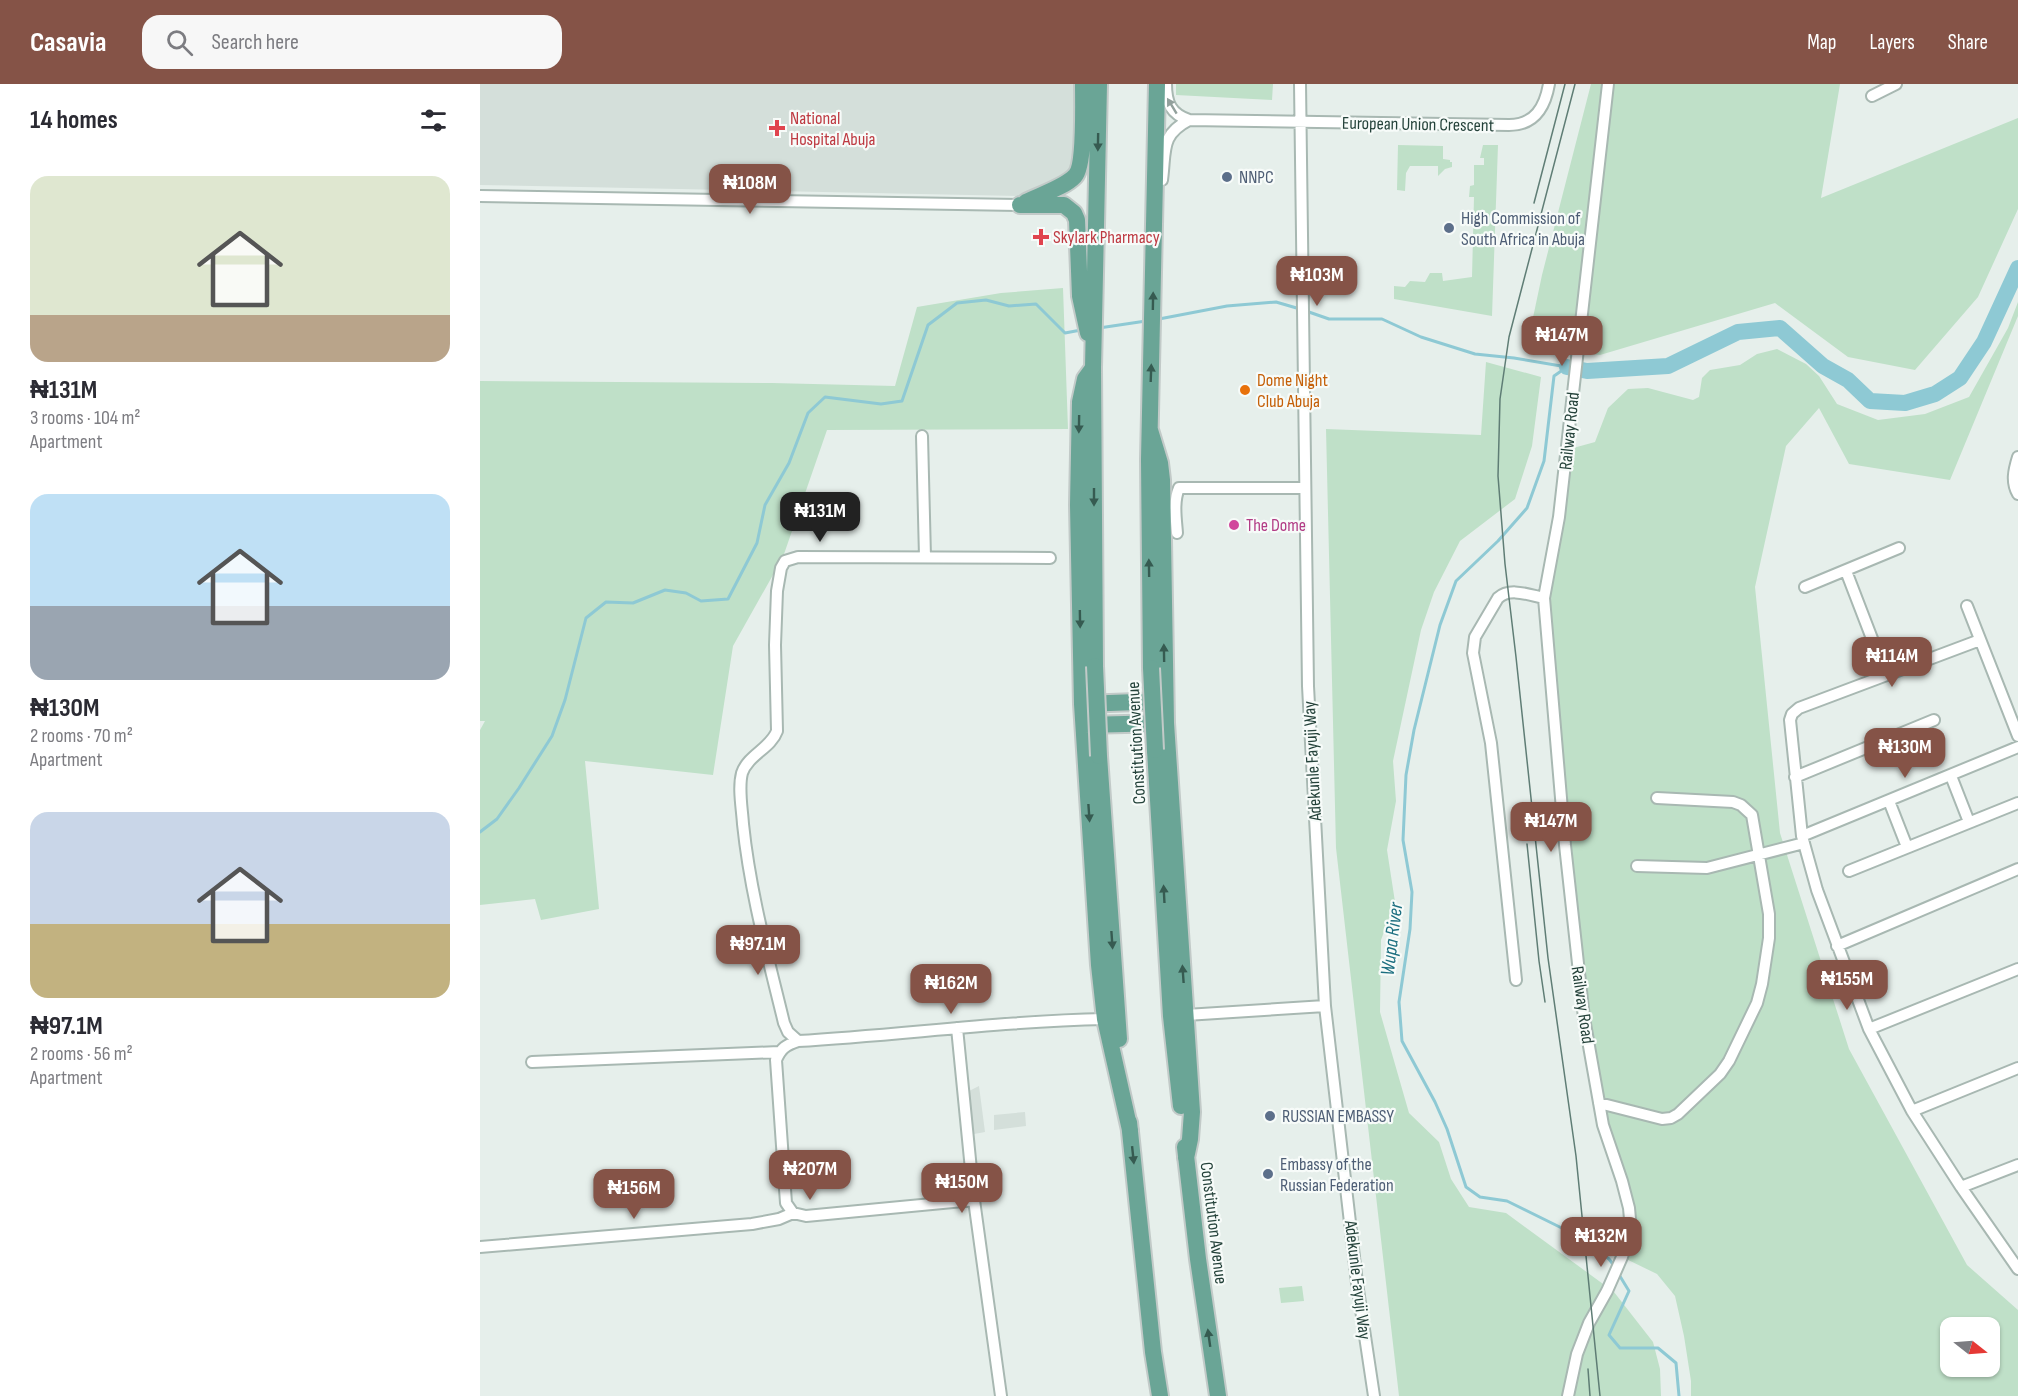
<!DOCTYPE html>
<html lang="en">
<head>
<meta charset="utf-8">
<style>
  :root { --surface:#fff; --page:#f7f7f7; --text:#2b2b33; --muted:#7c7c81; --accent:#855347 }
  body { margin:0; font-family:"Sofia Sans Condensed",sans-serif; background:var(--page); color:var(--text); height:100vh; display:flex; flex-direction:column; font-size:22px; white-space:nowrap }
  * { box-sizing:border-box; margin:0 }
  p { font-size:20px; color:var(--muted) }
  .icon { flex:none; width:33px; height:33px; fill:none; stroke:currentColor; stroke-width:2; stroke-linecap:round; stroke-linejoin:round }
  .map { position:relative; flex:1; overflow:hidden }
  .drawer { display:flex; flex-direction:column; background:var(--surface); width:480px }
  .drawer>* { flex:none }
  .needle { width:39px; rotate:107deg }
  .buttons { position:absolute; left:1460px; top:1233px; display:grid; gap:12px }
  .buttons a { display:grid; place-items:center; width:60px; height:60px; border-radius:12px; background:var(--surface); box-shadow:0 2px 4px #0004; font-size:30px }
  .price { position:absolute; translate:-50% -51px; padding:0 14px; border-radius:12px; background:var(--accent); color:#fff; font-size:20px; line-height:39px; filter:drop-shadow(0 2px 3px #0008) }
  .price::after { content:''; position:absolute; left:50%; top:36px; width:18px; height:14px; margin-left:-9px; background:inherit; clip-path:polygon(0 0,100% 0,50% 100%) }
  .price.active { background:#222; color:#fff }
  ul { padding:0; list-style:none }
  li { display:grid; align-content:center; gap:12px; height:318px; padding:0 30px }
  li span { display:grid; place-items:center; height:186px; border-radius:18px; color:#555 }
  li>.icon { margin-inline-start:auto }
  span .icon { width:108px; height:108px; fill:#fffc; stroke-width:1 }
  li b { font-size:26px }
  h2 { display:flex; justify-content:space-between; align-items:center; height:72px; padding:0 30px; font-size:26px }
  header { display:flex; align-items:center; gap:36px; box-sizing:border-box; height:84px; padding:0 30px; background:var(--accent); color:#fff }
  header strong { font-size:28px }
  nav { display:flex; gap:33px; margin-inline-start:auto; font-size:21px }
  .search { width:420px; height:54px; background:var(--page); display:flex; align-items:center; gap:15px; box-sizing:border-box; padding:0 21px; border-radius:18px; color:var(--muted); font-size:22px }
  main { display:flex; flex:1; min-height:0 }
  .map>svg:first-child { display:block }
  .built { fill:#d4dfda }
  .green { fill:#bfe0c8; fill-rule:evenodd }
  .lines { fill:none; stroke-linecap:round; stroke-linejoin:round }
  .stream { stroke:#8ec9d4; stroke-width:3 }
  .river { stroke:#8ec9d4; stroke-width:16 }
  .street-casing { stroke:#a8b8b2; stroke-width:14 }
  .primary-casing { stroke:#c2cac8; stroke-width:20 }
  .street { stroke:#fff; stroke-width:10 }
  .primary { stroke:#6aa596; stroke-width:16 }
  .tram { stroke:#5f7d75; stroke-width:1.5 }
  .primary-bridge-casing { stroke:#c2cac8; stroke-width:20; stroke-linecap:butt }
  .primary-bridge { stroke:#6aa596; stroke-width:16 }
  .oneway { fill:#92a09c }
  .oneway2 { fill:#365b51 }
  .health-dot { fill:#e0444e; stroke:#f7fbf9; stroke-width:2 }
  .service-dot { fill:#5c6f8a; stroke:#f7fbf9; stroke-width:2 }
  .food-dot { fill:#e8710a; stroke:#f7fbf9; stroke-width:2 }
  .hotel-dot { fill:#d1479c; stroke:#f7fbf9; stroke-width:2 }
  .labels { text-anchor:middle; stroke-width:4.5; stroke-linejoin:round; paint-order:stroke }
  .health-label { font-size:18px; fill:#be3a42; stroke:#f7fbf9; text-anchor:start }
  .street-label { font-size:18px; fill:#24423a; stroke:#f7fbf9 }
  .service-label { font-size:18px; fill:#4e5e75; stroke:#f7fbf9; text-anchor:start }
  .food-label { font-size:18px; fill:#c56008; stroke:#f7fbf9; text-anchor:start }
  .hotel-label { font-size:18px; fill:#b23c85; stroke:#f7fbf9; text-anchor:start }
  .water-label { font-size:20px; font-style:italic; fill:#1c6f80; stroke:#f7fbf9 }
</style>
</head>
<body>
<header>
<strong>Casavia</strong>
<div class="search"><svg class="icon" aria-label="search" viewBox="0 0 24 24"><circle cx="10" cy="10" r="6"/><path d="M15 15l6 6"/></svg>Search here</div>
<nav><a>Map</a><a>Layers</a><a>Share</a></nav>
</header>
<main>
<section class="drawer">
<h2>14 homes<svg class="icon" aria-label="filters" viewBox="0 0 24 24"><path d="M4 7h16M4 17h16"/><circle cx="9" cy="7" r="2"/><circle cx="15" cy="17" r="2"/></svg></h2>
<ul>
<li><span style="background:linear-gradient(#dfe7d0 75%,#b9a48a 0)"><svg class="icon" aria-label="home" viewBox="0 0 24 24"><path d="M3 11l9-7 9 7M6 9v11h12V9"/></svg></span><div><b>₦131M</b><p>3 rooms · 104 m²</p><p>Apartment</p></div></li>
<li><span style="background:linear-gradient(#bfe0f5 60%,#9aa5b1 0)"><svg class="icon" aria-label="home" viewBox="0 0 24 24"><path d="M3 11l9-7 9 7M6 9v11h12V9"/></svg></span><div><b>₦130M</b><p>2 rooms · 70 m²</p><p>Apartment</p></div></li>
<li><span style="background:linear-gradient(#c9d6e8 60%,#c2b280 0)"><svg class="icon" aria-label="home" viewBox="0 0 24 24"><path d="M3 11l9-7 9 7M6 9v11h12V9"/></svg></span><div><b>₦97.1M</b><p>2 rooms · 56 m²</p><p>Apartment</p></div></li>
</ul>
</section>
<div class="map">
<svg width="1538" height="1312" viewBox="0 0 1538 1312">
  <rect width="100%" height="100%" fill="#e6efeb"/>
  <path class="built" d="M 0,0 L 595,0 L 594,88 L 539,112 L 0,101 Z
    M 499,1002 L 505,1048 L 494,1050 L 489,1007 Z
    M 545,1028 L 546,1042 L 514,1046 L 514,1031 Z"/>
  <path class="green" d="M 696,0 L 793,0 L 792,16 L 696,11 Z
    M 1111,0 L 1360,0 L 1341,114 L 1538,34 L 1538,125 L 1498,213 L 1435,286 L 1368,273 L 1295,219 L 1120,271 L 1047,262 L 1062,191 Z
    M 918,61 L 963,62 L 963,75 L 970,76 L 970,78 L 972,78 L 972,83 L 965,85 L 958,92 L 958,82 L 930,82 L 926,89 L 925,107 L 917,106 Z
    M 1003,61 L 1018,61 L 1012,232 L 914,215 L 914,202 L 925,203 L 930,197 L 945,198 L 950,189 L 962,189 L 963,197 L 992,193 L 994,113 L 989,113 L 990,102 L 994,101 L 994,81 L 1004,81 L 1004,74 L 1000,74 Z
    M 583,204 L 588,345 L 347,346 L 303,473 L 253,562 L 233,691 L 105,677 L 119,825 L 61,836 L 55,815 L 0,821 L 0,646 L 5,637 L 0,637 L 0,297 L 292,299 L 415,302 L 437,223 L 521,209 Z
    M 1538,218 L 1538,232 L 1470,396 L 1369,380 L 1339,324 L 1306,362 L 1275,503 L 1300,749 L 1369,965 L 1487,1181 L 1538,1226 L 1538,1312 L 1211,1312 L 1211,1297 L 1204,1252 L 1195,1212 L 1177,1190 L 1142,1173 L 1150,1147 L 1104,934 L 1064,514 L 1086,366 L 1115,358 L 1128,324 L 1148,305 L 1168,304 L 1213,316 L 1219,313 L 1222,294 L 1230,286 L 1260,281 L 1277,270 L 1297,265 L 1326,280 L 1339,292 L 1357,320 L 1398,336 L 1445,330 L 1489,313 L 1528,244 ZM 1470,1244 L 1509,1244 L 1509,1282 L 1470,1282 Z
    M 1006,278 L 1061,293 L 1052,362 L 1035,415 L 980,457 L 954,508 L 941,546 L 913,677 L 916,717 L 907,766 L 915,818 L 901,856 L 900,928 L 929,1029 L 959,1058 L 971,1095 L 989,1123 L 1026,1129 L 1134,1208 L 1173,1258 L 1180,1285 L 1181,1312 L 919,1312 L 856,764 L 846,345 L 1001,351 Z
    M 822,1202 L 824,1217 L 801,1219 L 799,1204 Z"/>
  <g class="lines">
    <path class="stream" d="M 826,227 L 849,235 L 902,235 L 941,253 L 995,270 L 1034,274 L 1087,283
      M 679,235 L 747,222 L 796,218 L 820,225
      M 619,244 L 666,237
      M 1087,283 L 1074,292 L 1064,377 L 1047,424 L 1018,457 L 976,497 L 960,541 L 934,646 L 926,691 L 923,756 L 932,808 L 930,845 L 919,918 L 922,957 L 955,1018 L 967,1045 L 986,1103 L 1000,1113 L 1027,1117 L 1102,1154 L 1129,1175 L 1135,1183
      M 0,748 L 17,735 L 39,704 L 72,652 L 85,616 L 106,534 L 126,518 L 153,519 L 185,506 L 206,509 L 221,517 L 248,515 L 277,459 L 285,421 L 309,379 L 328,329 L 345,313 L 401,320 L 422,317 L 448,241 L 477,219 L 506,216 L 529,222 L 556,220 L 585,249 L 601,246
      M 1138,1189 L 1149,1207 L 1129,1251 L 1140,1264 L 1178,1264 L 1196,1279 L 1199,1312"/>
    <path class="river" d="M 1087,283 L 1107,287 L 1188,282 L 1258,248 L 1300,244 L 1343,282 L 1368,296 L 1390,317 L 1425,319 L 1455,310 L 1480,294 L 1504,258 L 1538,184"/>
    <g class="street-casing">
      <path id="street" d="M 686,0 C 686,19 691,30 709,36 L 1029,41 C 1055,41 1065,23 1069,0
        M 820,0 L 828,602 L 845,922 L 877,1199 L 894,1312
        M 1392,12 L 1416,0
        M 682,96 C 686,67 680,51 709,36
        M 0,112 L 540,121
        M 442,352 L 445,473
        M 1538,373 C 1534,386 1531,398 1538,410
        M 697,449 C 696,435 693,418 699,404 L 825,404
        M 1366,487 L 1406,591
        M 1325,503 L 1419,464
        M 1487,522 L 1538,652
        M 1500,556 L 1319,624 L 1312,630 L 1310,636 L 1322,752 L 1337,806 L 1389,945 L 1432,1027 L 1481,1103 L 1538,1185
        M 1471,692 L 1489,738
        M 1315,693 L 1454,636
        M 1409,717 L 1427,763
        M 1322,752 L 1538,663
        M 1157,782 L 1227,784 L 1324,759
        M 1369,787 L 1538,719
        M 1357,862 L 1538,785
        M 1036,896 L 1011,659 L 993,569 L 995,553 L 1018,514 C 1030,503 1049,511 1064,514
        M 706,931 L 845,922
        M 477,944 L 494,1116 L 521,1312
        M 1389,945 L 1538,885
        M 318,957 L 308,948 L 304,939 C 288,873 270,808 263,740 C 262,724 258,704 262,689 C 268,671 291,664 297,647 L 295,561 L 297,507 L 301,484 L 305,477 L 318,473 L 570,474
        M 52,978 L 299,968
        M 1119,1019 L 1182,1035 L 1191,1034 L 1198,1030 L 1240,990 L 1249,977 L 1277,919 L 1282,900 L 1289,854 L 1289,830 L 1272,731 L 1261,721 L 1253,718 L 1177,714
        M 1432,1027 L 1538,984
        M 1481,1103 L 1538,1081
        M 494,1116 L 326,1132 L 313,1129 L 306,1119 L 296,976 C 301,964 306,961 318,957 C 421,951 523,937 625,935
        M 0,1163 L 272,1140 L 299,1135 L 313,1129
        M 1088,1312 L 1097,1270 L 1109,1239 L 1127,1207 L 1142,1173 L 1150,1147 L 1150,1135 L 1149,1124 L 1142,1097 L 1123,1041 L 1104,934 L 1085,761 L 1064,514 L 1079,433 L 1128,0"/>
    </g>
    <g class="primary-casing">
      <path id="primary" d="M 546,118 C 560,111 585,103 595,92 C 605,82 603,17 603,0
        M 540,121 L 584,121 L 594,129 L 597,136 L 600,212 L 608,249
        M 613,284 L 605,295 L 600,318 L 598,421 L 602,620 L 619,881 L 625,935 L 650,1046
        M 670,346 L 680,379 L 682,396 L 686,639 L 712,1028 L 710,1055 L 706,1074
        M 615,582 L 613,284 L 619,0
        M 671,584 L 669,376 L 677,0
        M 602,620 L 685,617
        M 604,641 L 686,639
        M 675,666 L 691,932 L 701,1022
        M 619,672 L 639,955
        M 649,1038 L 673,1268 L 680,1312
        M 705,1063 L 718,1175 L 738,1312"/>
    </g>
    <use href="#street" class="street"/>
    <use href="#primary" class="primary"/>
    <path class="tram" d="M 1095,0 L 1029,253 L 1020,315 L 1018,392 L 1025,480 L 1036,573 L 1068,874 L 1096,1072 L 1120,1312
      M 1054,119 L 1085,0
      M 1047,760 L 1059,877 L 1065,918
      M 1108,1285 L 1110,1312"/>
    <g class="primary-bridge-casing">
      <path id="primary-bridge" d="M 615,582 L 619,672
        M 671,584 L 675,666"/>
    </g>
    <use href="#primary-bridge" class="primary-bridge"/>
  </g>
  <defs><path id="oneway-solid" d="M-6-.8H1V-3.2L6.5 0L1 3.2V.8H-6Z" transform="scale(1.5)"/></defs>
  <use class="oneway" href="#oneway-solid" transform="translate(692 22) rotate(-121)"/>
  <g class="oneway2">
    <use href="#oneway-solid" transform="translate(618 58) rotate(91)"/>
    <use href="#oneway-solid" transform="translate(673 217) rotate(-89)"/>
    <use href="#oneway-solid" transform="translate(671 289) rotate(-88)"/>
    <use href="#oneway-solid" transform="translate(599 340) rotate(91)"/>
    <use href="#oneway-solid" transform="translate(614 413) rotate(90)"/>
    <use href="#oneway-solid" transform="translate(669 484) rotate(-91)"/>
    <use href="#oneway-solid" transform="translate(600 535) rotate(89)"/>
    <use href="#oneway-solid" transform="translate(684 569) rotate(-91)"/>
    <use href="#oneway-solid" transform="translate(609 729) rotate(86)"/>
    <use href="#oneway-solid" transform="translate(684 810) rotate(-93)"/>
    <use href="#oneway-solid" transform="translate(632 856) rotate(86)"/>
    <use href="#oneway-solid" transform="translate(703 890) rotate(-94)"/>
    <use href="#oneway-solid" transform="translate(653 1071) rotate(84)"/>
    <use href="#oneway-solid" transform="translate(729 1254) rotate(-98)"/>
  </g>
  <g class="health-dot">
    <path d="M294 35h6v6h6v6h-6v6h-6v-6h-6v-6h6z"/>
    <path d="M558 144h6v6h6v6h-6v6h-6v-6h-6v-6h6z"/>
  </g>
  <g class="service-dot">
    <circle cx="747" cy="93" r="6"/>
    <circle cx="969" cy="144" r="6"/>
    <circle cx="790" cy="1032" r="6"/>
    <circle cx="788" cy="1090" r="6"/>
  </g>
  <circle class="food-dot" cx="765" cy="306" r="6"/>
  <circle class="hotel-dot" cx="754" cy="441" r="6"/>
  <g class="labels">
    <g class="health-label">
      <text x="310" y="40">National<tspan x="310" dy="21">Hospital Abuja</tspan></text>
      <text x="573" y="159">Skylark Pharmacy</text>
    </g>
    <g class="street-label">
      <text transform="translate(938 40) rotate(1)" y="6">European Union Crescent</text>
      <text transform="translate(1089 347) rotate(-84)" y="6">Railway Road</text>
      <text transform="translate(656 659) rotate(-93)" y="6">Constitution Avenue</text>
      <text transform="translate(832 677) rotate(-93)" y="6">Adekunle Fayuji Way</text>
      <text transform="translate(1103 921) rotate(82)" y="6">Railway Road</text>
      <text transform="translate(734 1139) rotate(83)" y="6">Constitution Avenue</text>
      <text transform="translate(878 1196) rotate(83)" y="6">Adekunle Fayuji Way</text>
    </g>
    <g class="service-label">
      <text x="759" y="99">NNPC</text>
      <text x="981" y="140">High Commission of<tspan x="981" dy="21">South Africa in Abuja</tspan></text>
      <text x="802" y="1038">RUSSIAN EMBASSY</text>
      <text x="800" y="1086">Embassy of the<tspan x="800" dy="21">Russian Federation</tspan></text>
    </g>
    <g class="food-label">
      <text x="777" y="302">Dome Night<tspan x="777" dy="21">Club Abuja</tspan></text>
    </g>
    <g class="hotel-label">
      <text x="766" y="447">The Dome</text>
    </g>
    <g class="water-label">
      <text transform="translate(911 855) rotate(-83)" y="7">Wupa River</text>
    </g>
  </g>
</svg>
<div class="buttons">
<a><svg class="needle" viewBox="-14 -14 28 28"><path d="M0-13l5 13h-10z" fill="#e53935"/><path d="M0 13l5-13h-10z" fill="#7c7c81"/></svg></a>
</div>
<b class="price" style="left:270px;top:131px">₦108M</b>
<b class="price" style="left:837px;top:223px">₦103M</b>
<b class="price" style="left:1082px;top:283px">₦147M</b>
<b class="price active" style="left:340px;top:459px">₦131M</b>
<b class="price" style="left:1412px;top:604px">₦114M</b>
<b class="price" style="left:1425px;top:695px">₦130M</b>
<b class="price" style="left:1071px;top:769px">₦147M</b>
<b class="price" style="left:278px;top:892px">₦97.1M</b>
<b class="price" style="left:1367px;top:927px">₦155M</b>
<b class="price" style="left:471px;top:931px">₦162M</b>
<b class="price" style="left:330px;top:1117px">₦207M</b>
<b class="price" style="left:482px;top:1130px">₦150M</b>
<b class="price" style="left:154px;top:1136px">₦156M</b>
<b class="price" style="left:1121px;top:1184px">₦132M</b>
</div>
</main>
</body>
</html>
